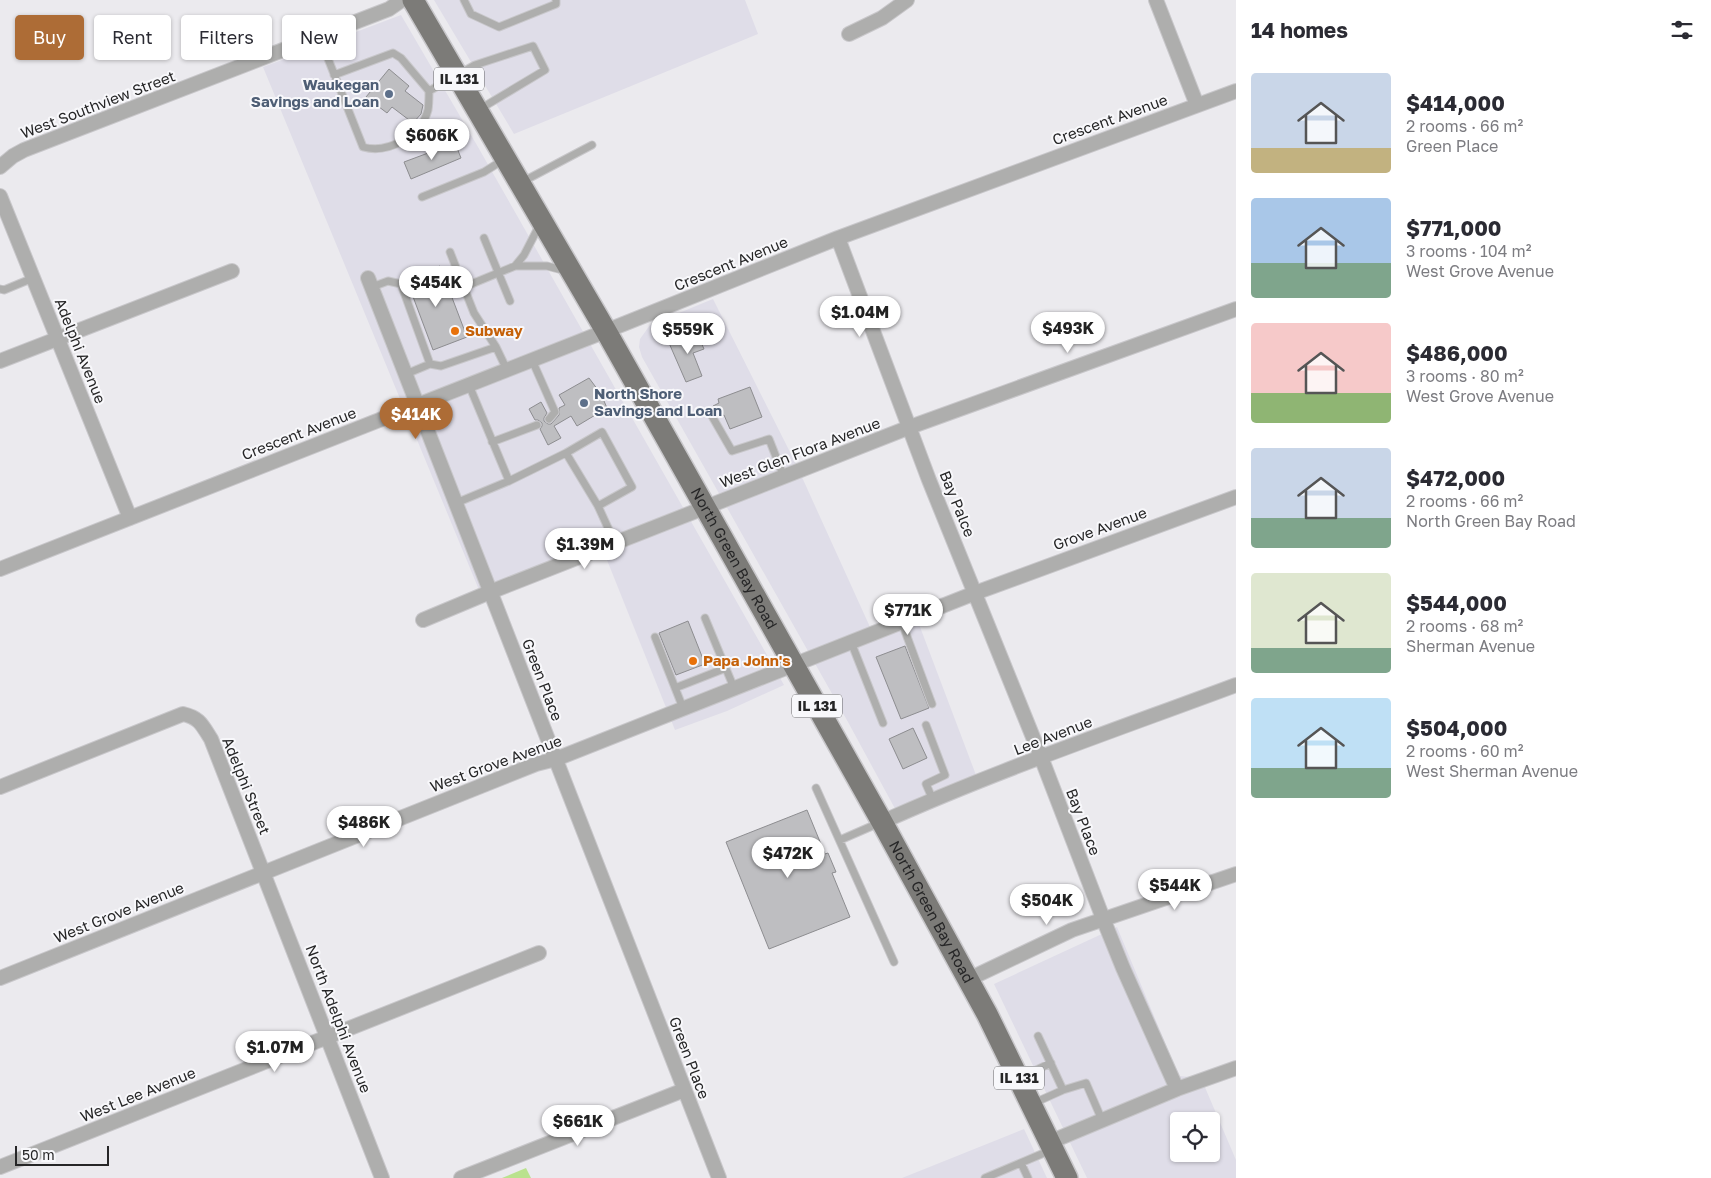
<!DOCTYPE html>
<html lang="en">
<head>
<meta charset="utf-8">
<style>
  :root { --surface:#fff; --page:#f2f2f3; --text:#2b2b33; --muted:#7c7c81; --accent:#ad6c36 }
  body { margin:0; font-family:"Golos Text",sans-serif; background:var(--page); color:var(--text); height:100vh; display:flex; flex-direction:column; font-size:19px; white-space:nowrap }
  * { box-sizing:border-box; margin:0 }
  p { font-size:16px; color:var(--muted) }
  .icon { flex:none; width:28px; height:28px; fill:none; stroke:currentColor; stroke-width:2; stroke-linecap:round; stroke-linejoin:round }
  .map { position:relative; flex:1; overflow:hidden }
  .drawer { display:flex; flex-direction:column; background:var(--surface); width:475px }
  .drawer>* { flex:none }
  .hud { position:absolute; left:15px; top:15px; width:475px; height:45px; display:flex; gap:10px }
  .fabs { position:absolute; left:1170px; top:1112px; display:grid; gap:10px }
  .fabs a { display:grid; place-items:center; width:50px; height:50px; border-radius:5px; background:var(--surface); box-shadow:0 1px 4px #0004; font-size:25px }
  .scale { position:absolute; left:15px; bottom:12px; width:94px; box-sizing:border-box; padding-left:5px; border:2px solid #262627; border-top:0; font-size:14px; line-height:18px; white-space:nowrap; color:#262627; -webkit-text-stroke:4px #f8f8fb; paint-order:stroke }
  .price { position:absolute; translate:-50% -42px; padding:0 11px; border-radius:18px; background:#fff; color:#222; font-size:16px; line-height:32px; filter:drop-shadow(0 1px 2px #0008) }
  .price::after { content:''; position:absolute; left:50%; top:30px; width:15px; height:11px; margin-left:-8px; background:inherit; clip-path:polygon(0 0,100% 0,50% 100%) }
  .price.current { background:var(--accent); color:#fff }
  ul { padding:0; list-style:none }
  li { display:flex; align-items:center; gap:15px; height:125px; padding:0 15px }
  li span { display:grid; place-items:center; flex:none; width:140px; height:100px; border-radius:5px; color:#555 }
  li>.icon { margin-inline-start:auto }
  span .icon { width:60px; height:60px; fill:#fffc; stroke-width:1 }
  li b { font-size:21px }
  h2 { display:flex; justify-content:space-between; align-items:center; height:60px; padding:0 15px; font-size:21px }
  .tag { padding:0 18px; border-radius:5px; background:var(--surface); box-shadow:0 1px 4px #0004; font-size:18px; line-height:45px }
  .tag.current { background:var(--accent); color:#fff }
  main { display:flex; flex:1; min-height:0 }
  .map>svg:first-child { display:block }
  .built { fill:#dfdde8; fill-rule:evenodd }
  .green { fill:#bae28e }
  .building { fill:#bebec1; stroke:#8d8d90 }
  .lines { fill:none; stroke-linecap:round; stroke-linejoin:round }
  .lane-casing { stroke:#c8c7ca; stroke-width:9 }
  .street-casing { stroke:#c8c7ca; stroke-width:16 }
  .primary-casing { stroke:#c8c7ca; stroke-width:24 }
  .lane { stroke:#aeaead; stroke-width:7 }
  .street { stroke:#aeaead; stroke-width:14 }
  .primary { stroke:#7c7b78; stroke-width:21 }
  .service-dot { fill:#5c6f8a; stroke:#f8f8fb; stroke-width:2 }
  .food-dot { fill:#e8710a; stroke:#f8f8fb; stroke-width:2 }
  .labels { text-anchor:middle; stroke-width:4; stroke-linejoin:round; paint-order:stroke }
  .shield { fill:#f8f8fb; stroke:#656567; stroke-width:1 }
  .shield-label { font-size:14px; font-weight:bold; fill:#262627 }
  .service-label { font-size:15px; font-weight:bold; fill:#4e5e75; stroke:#f8f8fb; text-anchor:end }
  .street-label { font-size:15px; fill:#262627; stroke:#f8f8fb }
  .food-label { font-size:15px; font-weight:bold; fill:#c56008; stroke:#f8f8fb; text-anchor:start }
</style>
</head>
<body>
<main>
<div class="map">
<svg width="1236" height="1178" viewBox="0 0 1236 1178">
  <rect width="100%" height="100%" fill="#ebeaee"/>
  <path class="built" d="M 434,0 L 745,0 L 758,34 L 514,134 Z
    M 401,15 L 478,147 L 784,685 L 727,711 L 675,730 L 605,555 L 484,602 L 263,67 Z
    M 713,299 L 796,464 L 870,627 L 914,611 L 979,783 L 899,816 L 848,722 L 642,357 L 639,347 L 640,339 L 650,325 Z
    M 1117,927 L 1179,1076 L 1201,1078 L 1236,1160 L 1236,1178 L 1087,1178 L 994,984 ZM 1179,1121 L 1211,1121 L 1211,1154 L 1179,1154 Z
    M 1024,1129 L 1047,1178 L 902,1178 Z"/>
  <path class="green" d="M 526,1168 L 531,1178 L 502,1178 Z"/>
  <path class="building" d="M 389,69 L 409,86 L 405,91 L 423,105 L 421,114 L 413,123 L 392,107 L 387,113 L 366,97 Z
    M 455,143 L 461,158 L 411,179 L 404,162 Z
    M 440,266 L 467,337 L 433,350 L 406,278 Z
    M 696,331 L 704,349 L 693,353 L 702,376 L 686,382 L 669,343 Z
    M 589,378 L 601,394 L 607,408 L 577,426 L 571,416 L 554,426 L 561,438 L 548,445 L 540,429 L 542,426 L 542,423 L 538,420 L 535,420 L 529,409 L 541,402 L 547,413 L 544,418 L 544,421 L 548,424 L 551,424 L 559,415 L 559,408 L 565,405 L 559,395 Z
    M 750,387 L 762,417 L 730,429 L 724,415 L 719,417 L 713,406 L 719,403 L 718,399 Z
    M 688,621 L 705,664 L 676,675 L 659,633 Z
    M 905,646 L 929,708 L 901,719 L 876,657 Z
    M 913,728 L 927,758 L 903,769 L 889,739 Z
    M 807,810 L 825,854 L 828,853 L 836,872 L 832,873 L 850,917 L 769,949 L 726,842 Z"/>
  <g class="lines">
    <g class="lane-casing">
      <path id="lane" d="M 464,0 L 471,14 L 499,27 L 556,4 L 556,0
        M 319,36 L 363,147 C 388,154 421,136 428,110 C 429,104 429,97 429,91 L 475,65 L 533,46 L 545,70 L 480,109
        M 334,75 L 393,53 L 401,58 L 429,91
        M 522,182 L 592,145
        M 422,197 L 484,172 L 503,160
        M 484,238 L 510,301
        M 450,252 L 474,313 L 496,347 L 507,370
        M 515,266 L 524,255 L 539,226
        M 372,287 L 388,281 L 401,284 L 430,364
        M 464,287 L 515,266 L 547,266 L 566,271
        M 0,289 L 4,290 L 33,278
        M 532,360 L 555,412 L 549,419
        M 406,374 L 430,364 L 441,366 L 496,347
        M 709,411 L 732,451 L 769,439 L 784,477
        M 492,442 L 537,425
        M 566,453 L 598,506 L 615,543
        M 509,481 L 566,453 L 602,432 L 632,487 L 598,506
        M 456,503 L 509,481 L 469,385
        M 705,618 L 734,688
        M 902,623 L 932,704
        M 655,637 L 683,708
        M 851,642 L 883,723
        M 675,688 L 726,668
        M 926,725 L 945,775 L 926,784 L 933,800
        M 816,788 L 894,962
        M 840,840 L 879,823
        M 1038,1036 L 1063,1090 L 1086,1083 L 1102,1120
        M 1019,1078 L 1051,1063
        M 1034,1103 L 1063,1090
        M 1021,1163 L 1028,1178
        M 985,1178 L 1051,1150"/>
    </g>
    <g class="street-casing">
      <path id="street" d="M 1156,0 L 1197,105
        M 849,34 L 882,18 L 907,0
        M 0,167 L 13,156 L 24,150 L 389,9 L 402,0
        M 0,196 L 130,518
        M 838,238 L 929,480 L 1041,757 L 1104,921 L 1123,968 L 1177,1089
        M 368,278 L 719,1178
        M 0,361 L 232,271
        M 0,569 L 606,331 L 838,238 L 1236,91
        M 423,620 L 490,592 L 910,427 L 1236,309
        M 0,787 L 183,714 C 200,718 202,725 211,739 L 382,1178
        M 882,822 C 998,770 1118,729 1236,685
        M 0,978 L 536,764 L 556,759 L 975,593 L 1236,497
        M 969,979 L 1072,930 L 1236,874
        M 1050,1142 L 1177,1089 L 1236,1068
        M 0,1167 L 539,953
        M 461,1178 L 684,1090"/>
    </g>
    <g class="primary-casing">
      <g id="primary">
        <path id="s1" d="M 413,0 L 606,331 L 882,822 L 987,1014 L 1067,1178"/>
      </g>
    </g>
    <use href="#lane" class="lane"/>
    <use href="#street" class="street"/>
    <use href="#primary" class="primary"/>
  </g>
  <g class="service-dot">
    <circle cx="389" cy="94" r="5"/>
    <circle cx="584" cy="403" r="5"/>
  </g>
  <g class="food-dot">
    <circle cx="455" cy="331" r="5"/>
    <circle cx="693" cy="661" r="5"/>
  </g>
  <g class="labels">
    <g class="shield">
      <rect x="434" y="67.5" width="50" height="23" rx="4"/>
      <rect x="792" y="694.5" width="50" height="23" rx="4"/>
      <rect x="994" y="1066.5" width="50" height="23" rx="4"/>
    </g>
    <g class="shield-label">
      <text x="459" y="84">IL 131</text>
      <text x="817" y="711">IL 131</text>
      <text x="1019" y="1083">IL 131</text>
    </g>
    <g class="service-label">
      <text x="379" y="90">Waukegan<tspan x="379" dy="17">Savings and Loan</tspan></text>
      <text x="594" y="399" text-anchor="start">North Shore<tspan x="594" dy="17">Savings and Loan</tspan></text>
    </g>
    <g class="street-label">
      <text transform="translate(98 105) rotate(-21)" y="5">West Southview Street</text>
      <text transform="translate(1110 120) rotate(-20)" y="5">Crescent Avenue</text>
      <text transform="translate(731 264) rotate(-22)" y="5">Crescent Avenue</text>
      <text transform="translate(80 351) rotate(68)" y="5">Adelphi Avenue</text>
      <text transform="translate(299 434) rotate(-21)" y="5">Crescent Avenue</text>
      <text transform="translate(800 453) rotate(-21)" y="5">West Glen Flora Avenue</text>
      <text transform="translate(957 504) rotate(68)" y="5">Bay Palce</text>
      <text transform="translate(1100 529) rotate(-20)" y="5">Grove Avenue</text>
      <text dy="5" stroke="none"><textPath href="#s1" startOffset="644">North Green Bay Road</textPath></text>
      <text transform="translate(542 680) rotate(69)" y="5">Green Place</text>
      <text transform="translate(1053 736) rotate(-21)" y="5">Lee Avenue</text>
      <text transform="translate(496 764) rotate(-20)" y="5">West Grove Avenue</text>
      <text transform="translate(246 786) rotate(68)" y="5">Adelphi Street</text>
      <text transform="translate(1083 822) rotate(69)" y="5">Bay Place</text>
      <text dy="5" stroke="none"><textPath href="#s1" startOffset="1049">North Green Bay Road</textPath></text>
      <text transform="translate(119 913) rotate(-22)" y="5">West Grove Avenue</text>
      <text transform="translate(338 1019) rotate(69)" y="5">North Adelphi Avenue</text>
      <text transform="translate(689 1058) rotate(69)" y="5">Green Place</text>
      <text transform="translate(138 1095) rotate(-22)" y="5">West Lee Avenue</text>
    </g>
    <g class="food-label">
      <text x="465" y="336">Subway</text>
      <text x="703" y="666">Papa John's</text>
    </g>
  </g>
</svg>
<div class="fabs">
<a><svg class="icon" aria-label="locate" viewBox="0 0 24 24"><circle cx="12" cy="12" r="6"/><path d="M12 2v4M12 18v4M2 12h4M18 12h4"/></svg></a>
</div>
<div class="scale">50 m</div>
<b class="price" style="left:432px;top:161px">$606K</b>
<b class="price" style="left:436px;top:308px">$454K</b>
<b class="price" style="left:860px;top:338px">$1.04M</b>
<b class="price" style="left:1068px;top:354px">$493K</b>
<b class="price" style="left:688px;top:355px">$559K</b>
<b class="price current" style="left:416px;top:440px">$414K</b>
<b class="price" style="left:585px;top:570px">$1.39M</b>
<b class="price" style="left:908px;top:636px">$771K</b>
<b class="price" style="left:364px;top:848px">$486K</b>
<b class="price" style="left:788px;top:879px">$472K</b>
<b class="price" style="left:1175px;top:911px">$544K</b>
<b class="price" style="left:1047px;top:926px">$504K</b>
<b class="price" style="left:275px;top:1073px">$1.07M</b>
<b class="price" style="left:578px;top:1147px">$661K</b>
<div class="hud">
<a class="tag current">Buy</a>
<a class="tag">Rent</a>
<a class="tag">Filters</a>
<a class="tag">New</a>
</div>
</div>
<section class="drawer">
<h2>14 homes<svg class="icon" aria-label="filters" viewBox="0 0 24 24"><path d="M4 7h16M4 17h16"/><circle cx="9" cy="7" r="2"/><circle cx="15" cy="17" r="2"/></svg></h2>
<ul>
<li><span style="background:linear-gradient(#c9d6e8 75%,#c2b280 0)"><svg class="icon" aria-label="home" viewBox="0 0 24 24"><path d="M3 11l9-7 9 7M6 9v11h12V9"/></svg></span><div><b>$414,000</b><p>2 rooms · 66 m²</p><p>Green Place</p></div></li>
<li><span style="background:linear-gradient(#a9c7e8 65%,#7fa58c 0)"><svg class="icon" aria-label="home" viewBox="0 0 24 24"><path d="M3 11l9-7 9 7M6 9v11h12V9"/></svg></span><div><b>$771,000</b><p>3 rooms · 104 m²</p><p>West Grove Avenue</p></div></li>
<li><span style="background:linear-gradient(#f6c9c9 70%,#8fb573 0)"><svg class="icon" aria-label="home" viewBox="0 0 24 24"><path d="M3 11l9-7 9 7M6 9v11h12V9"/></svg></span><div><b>$486,000</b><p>3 rooms · 80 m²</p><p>West Grove Avenue</p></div></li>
<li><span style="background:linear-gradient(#c9d6e8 70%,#7fa58c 0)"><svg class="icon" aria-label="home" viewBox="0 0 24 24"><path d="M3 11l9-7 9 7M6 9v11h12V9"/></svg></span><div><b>$472,000</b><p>2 rooms · 66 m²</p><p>North Green Bay Road</p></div></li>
<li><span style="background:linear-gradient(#dfe7d0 75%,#7fa58c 0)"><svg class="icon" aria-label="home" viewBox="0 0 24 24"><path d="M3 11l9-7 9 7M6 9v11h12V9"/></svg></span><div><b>$544,000</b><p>2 rooms · 68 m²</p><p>Sherman Avenue</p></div></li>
<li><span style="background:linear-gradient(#bfe0f5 70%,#7fa58c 0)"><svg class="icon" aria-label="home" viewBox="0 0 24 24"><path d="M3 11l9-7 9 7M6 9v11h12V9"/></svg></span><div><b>$504,000</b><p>2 rooms · 60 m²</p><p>West Sherman Avenue</p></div></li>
</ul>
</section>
</main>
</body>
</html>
